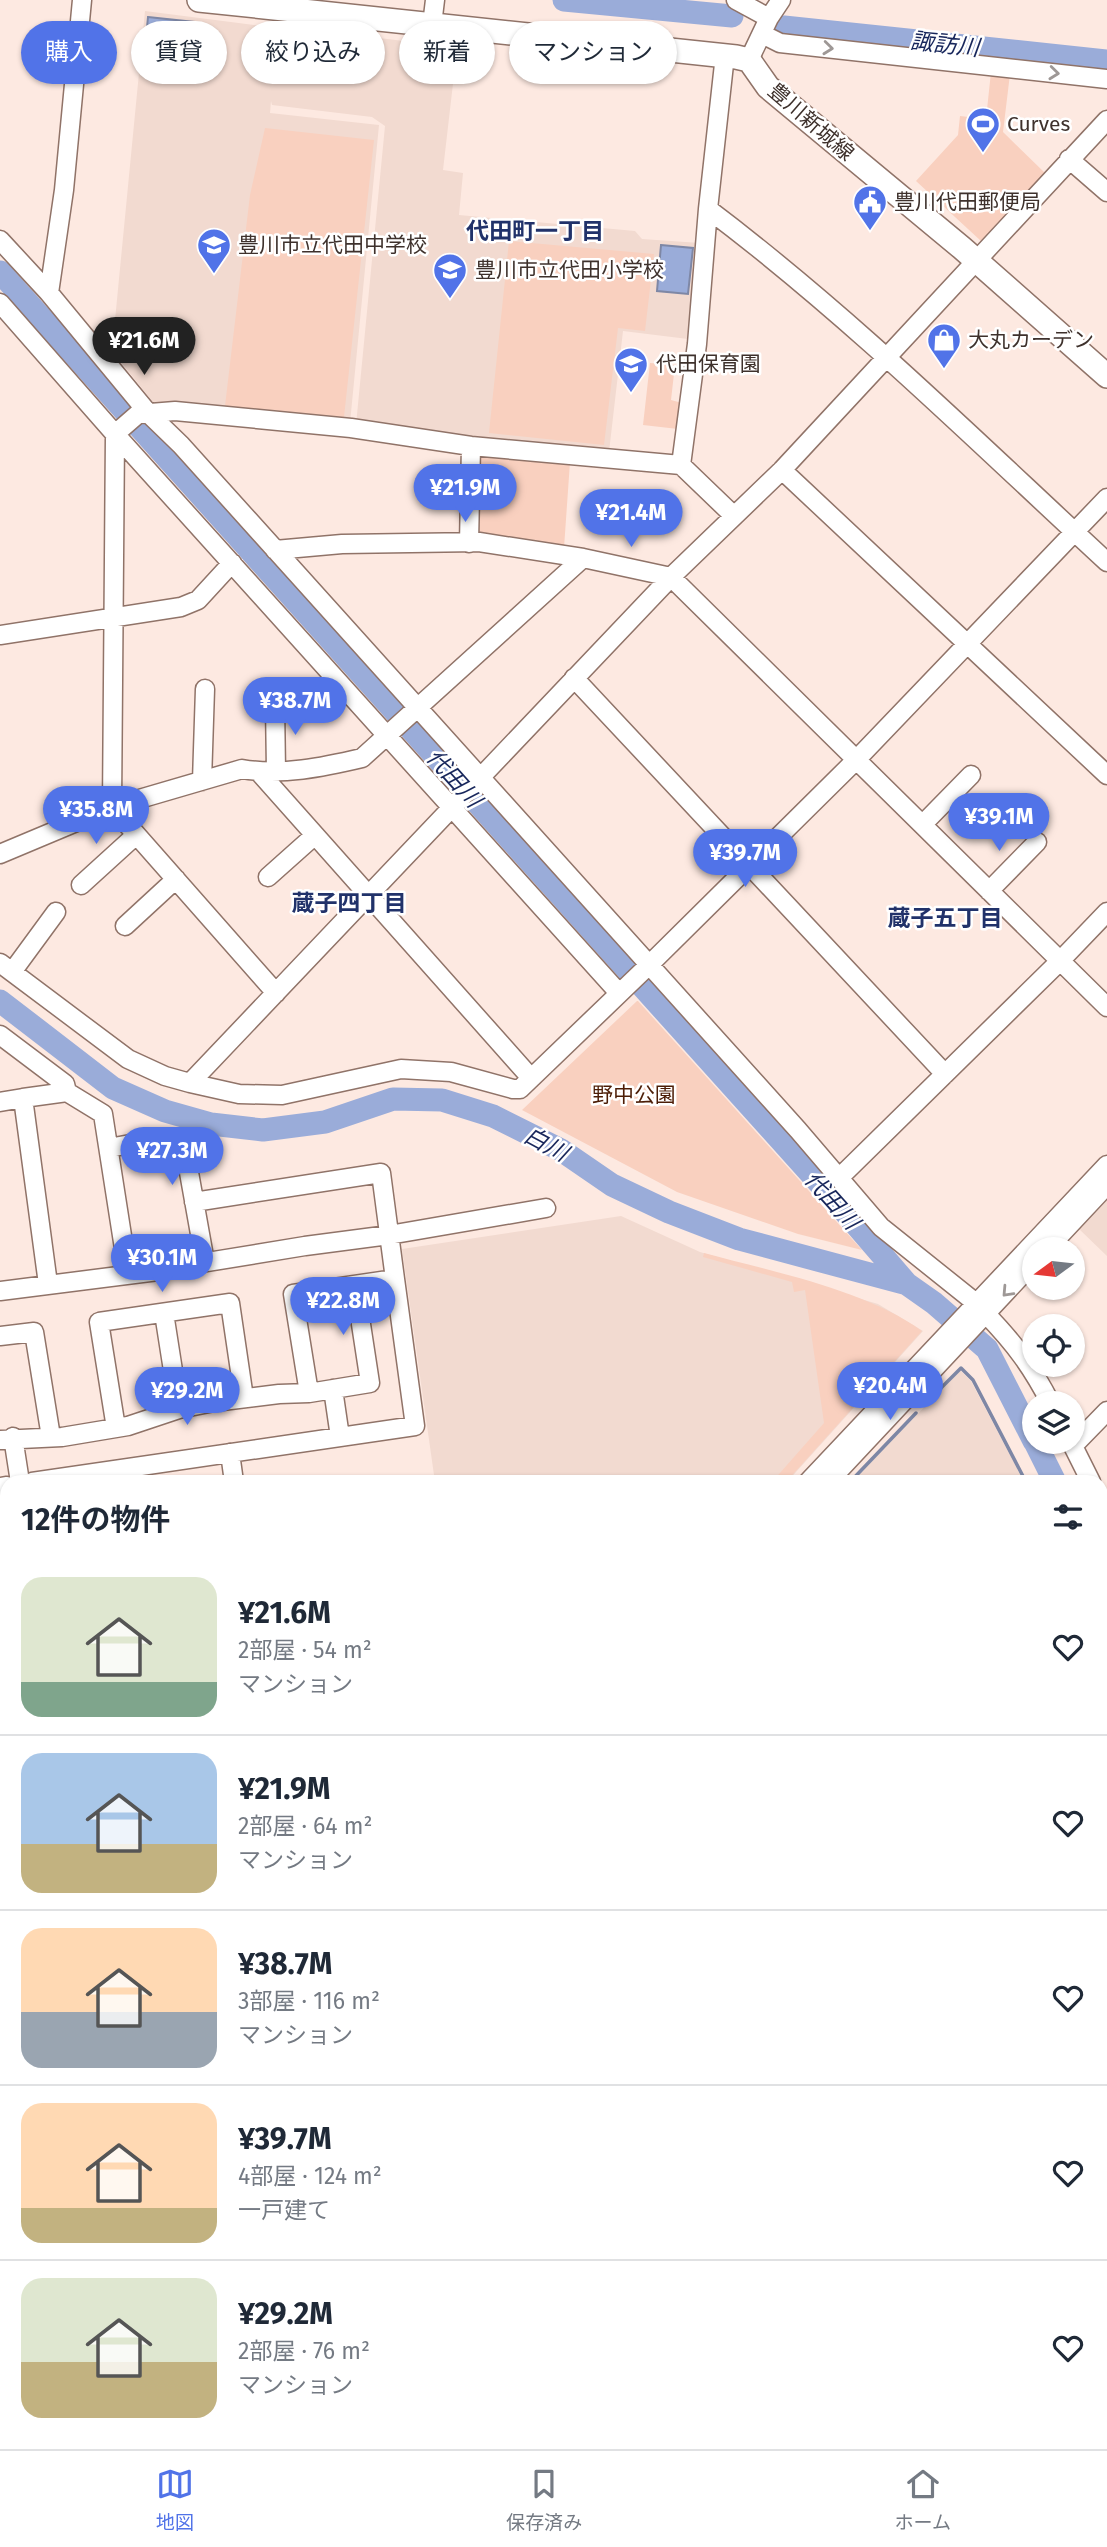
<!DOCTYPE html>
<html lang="ja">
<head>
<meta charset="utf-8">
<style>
  :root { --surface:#fff; --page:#f2f2f3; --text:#1f2937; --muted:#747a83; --line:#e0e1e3; --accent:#5173e8 }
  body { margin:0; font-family:"Fira Sans","Noto Sans JP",sans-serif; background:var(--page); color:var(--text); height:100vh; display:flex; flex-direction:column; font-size:26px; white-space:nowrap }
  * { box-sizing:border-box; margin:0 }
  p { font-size:23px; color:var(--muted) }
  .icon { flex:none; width:38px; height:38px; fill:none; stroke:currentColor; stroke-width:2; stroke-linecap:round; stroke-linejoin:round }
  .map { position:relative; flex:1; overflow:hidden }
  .drawer { position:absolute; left:0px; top:1475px; width:1108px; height:975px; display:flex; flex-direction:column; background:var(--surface); border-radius:21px 21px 0 0; box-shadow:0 2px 5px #0004 }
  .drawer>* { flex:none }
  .guide { position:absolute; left:21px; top:21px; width:700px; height:63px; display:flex; gap:14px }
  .needle { width:46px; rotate:255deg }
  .buttons { position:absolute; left:1022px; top:1237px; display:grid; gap:14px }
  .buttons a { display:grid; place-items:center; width:63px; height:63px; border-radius:50%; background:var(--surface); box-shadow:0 2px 5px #0004; font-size:35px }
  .price { position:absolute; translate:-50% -60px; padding:0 16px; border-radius:24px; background:var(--accent); color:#fff; font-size:23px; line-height:46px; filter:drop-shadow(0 2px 4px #0008) }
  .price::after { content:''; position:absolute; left:50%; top:42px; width:21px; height:16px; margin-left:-10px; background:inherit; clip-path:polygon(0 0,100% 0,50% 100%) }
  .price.selected { background:#222; color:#fff }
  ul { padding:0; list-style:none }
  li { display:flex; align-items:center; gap:21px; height:175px; padding:0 21px }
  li+li { border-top:2px solid var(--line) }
  li span { display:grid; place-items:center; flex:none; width:196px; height:140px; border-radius:21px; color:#555 }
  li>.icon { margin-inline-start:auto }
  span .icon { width:84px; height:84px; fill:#fffc; stroke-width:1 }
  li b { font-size:30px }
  h2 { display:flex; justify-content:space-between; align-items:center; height:84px; padding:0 21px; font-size:30px }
  .tag { padding:0 24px; border-radius:32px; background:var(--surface); box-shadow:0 2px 5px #0004; font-size:24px; line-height:63px }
  .tag.selected { background:var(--accent); color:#fff }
  .dock { display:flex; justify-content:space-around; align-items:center; height:98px; border-top:2px solid var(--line); background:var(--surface); font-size:19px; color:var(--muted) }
  .dock a { display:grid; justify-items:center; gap:4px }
  .dock .selected { color:var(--accent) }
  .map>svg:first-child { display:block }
  .built { fill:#f2dad0 }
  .green { fill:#f9d0bf }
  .water { fill:#9aacd9; stroke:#7e87a5; stroke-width:2 }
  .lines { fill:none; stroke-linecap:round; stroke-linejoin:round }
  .stream { stroke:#7e87a5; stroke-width:3.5 }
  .river { stroke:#9aacd9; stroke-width:23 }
  .minor-casing { stroke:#907368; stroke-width:21 }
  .major-casing { stroke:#907368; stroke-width:26 }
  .minor { stroke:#fff; stroke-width:18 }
  .major { stroke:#fff; stroke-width:23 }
  .rail-casing { stroke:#7c6d67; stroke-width:6 }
  .rail { stroke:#fff; stroke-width:3.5; stroke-dasharray:10; stroke-linecap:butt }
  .oneway { stroke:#9e9896 }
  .labels { text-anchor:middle; stroke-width:5; stroke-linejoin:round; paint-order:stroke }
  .street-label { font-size:21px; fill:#3e312c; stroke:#fff }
  .poi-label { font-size:21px; fill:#3e312c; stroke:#fff; text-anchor:start }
  .park-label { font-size:21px; fill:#4c1d06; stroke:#fff }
  .water-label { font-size:23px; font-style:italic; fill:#17265b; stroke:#fff }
  .neighbourhood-label { font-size:23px; font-weight:bold; fill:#21326a; stroke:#fff }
</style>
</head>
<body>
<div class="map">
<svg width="1107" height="2449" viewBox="0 0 1107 2449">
  <rect width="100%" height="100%" fill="#fde9e1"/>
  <path class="built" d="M 145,11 L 278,28 L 273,75 L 280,26 L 445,46 L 443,74 L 454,75 L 443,170 L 463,173 L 459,215 L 635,231 L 642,239 L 700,243 L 688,339 L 623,331 L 609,452 L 356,425 L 385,126 L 372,117 L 272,105 L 271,101 L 270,113 L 379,125 L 350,423 L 157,407 L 112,351 Z
    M 1107,1200 L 1107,1256 L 1079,1229 Z
    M 621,1216 L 700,1252 L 878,1304 L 923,1331 L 787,1482 L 435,1482 L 402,1249 Z
    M 960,1370 L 971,1381 L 1024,1482 L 852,1482 Z
    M 1101,1596 L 1107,1603 L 1107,1957 L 1101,1963 Z
    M 83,2443 L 227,2443 L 190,2449 L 83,2449 Z"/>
  <path class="green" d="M 991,72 L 1010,74 L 1003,132 L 1045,173 L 981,241 L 916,181 L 958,135 L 960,116 L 986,119 Z
    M 265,128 L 374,140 L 344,417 L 225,406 L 250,195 Z
    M 509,241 L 654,254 L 645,331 L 618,328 L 604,445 L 489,433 Z
    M 650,363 L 675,365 L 671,400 L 682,403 L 678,429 L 643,425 Z
    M 481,451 L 570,462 L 564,548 L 474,533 L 475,456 Z
    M 637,1001 L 638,1001 L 862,1250 L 798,1234 L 677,1192 L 522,1110 Z
    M 704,1253 C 773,1272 864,1289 922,1331 L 786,1482 L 772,1482 L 824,1423 L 805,1290 L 794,1292 L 792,1282 L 703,1257 Z"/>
  <path class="water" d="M 148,17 L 194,22 L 191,53 L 145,48 Z
    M 661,245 L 693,248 L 688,294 L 657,291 Z"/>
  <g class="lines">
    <path class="stream" d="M 931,1398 L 961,1368 L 973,1380 L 1026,1482
      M 850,1482 L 916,1413
      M 1101,1594 L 1107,1601"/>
    <path class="river" d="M 564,0 L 732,16
      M 784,27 L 1107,61
      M 0,272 L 839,1205 L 907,1284
      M 0,1001 L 113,1088 L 165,1111 L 211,1124 L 263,1130 L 325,1122 L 393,1099 L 442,1100 L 493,1116 L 561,1150 L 612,1185 L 669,1212 L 739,1239 L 907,1284 L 934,1303 L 987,1349 L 1034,1441
      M 1035,1442 L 1055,1482
      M 1101,1553 L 1107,1561"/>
    <g class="minor-casing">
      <path id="minor" d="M 736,0 L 769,18
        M 432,25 L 435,0
        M 762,34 L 780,43 L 1107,79
        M 749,60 L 769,18 L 781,0
        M 1069,159 L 1107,192
        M 708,209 C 850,316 976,441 1107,562
        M 0,240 L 49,293 L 149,414 L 181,445 L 798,1130 L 881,1227 L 976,1303
        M 49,293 L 64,190 L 82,0
        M 0,303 L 115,434 L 619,993
        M 115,434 L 138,414 L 175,411 L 351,428 L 471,446 L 681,465 L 733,515
        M 115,434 L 112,807 L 276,993
        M 681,465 L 697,344 L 708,209 L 725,55
        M 782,470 L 1107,775
        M 469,543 L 471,446
        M 275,550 L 342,544 L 479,542 L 583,558 L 671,577 L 1107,1007
        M 0,635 L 181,607 L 198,600 L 232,563
        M 574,678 L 945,1074
        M 275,704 L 276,771
        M 259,772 L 531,1078
        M 202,781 L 205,689
        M 923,824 L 971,775
        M 0,854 L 112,807 L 242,769 C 281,776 324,767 362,758 L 583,558
        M 268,877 L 314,836
        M 81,885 L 136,835
        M 989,891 L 1037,842
        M 125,926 L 176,879
        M 0,963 L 128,1059 L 165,1076 L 190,1083 L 239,1094 L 282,1095 L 401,1069 L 451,1072 L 513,1089 L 520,1089 L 649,965 L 857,759 L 1107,498
        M 12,972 L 56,912
        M 0,1035 L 65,1084 L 67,1092
        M 190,1083 L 671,577 L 782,470 L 1107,120
        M 23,1098 L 67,1092 L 103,1114 L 128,1274
        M 0,1102 L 23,1098 L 48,1284
        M 109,1148 C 134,1144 163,1134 185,1150 L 205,1262
        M 839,1178 L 1060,961 L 1107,912
        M 194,1202 L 381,1173 L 395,1279
        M 1046,1250 L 1107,1185
        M 0,1291 L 158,1271 L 183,1264 L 189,1265 L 305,1246 L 389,1235 L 546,1208
        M 164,1313 L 179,1409
        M 986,1314 C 1015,1344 1032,1367 1051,1404
        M 0,1336 L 34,1332 L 51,1437
        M 333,1389 L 340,1437
        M 116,1428 L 99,1322 L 230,1303 L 244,1398
        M 13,1437 L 20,1482
        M 0,1440 L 62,1437 L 128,1426 L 179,1409 L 214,1402 L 279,1394 L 309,1393 L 370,1383 L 355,1285
        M 1071,1442 L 1091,1482
        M 1073,1446 L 1107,1411
        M 230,1453 L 234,1482
        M 32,1482 L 415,1426 L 395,1279 L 293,1294 L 309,1393
        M 808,1482 L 1107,1165
        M 828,1482 L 1034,1262
        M 0,1487 L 7,1486
        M 1101,1499 L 1107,1508
        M 0,1842 L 7,1842
        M 0,1856 L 7,1856
        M 0,1937 L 7,1994
        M 1101,1988 L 1107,1983
        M 0,2123 L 7,2122
        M 0,2183 L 7,2233
        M 1101,2259 L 1107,2263
        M 37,2443 L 38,2449
        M 69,2443 L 70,2449
        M 345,2443 L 345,2449
        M 449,2443 L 450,2449
        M 257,2449 L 298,2443
        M 608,2449 L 614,2443"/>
    </g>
    <g class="major-casing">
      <path id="major" d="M 199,0 L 736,57 L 749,60 L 768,87 L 962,248 L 1107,376"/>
    </g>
    <use href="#minor" class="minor"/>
    <use href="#major" class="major"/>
    <g class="rail-casing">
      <path id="rail" d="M 0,2065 L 7,2126
        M 49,2443 L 50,2449"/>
    </g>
    <use href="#rail" class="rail"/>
  </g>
  <defs><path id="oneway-chevron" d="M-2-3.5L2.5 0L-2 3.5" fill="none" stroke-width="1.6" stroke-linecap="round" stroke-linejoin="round" transform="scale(1.75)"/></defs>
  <g class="oneway">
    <use href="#oneway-chevron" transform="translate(828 48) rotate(6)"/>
    <use href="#oneway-chevron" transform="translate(1054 73) rotate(6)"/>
    <use href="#oneway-chevron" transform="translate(1007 1292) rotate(133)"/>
  </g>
  <defs>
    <g id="stadium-pin" transform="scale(1.75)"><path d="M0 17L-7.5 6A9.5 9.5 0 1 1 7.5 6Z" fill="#5173e8" stroke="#fff"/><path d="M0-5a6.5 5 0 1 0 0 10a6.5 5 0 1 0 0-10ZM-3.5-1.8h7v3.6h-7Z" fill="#fff"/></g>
    <g id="civic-pin" transform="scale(1.75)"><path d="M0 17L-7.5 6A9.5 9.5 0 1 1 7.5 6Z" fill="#5173e8" stroke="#fff"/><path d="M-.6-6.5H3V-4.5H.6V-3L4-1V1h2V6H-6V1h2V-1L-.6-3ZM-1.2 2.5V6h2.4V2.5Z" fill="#fff"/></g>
    <g id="school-pin" transform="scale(1.75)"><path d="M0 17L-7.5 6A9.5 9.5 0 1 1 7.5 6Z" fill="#5173e8" stroke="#fff"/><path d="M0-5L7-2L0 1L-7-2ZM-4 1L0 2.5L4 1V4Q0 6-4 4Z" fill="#fff"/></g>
    <g id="shop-pin" transform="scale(1.75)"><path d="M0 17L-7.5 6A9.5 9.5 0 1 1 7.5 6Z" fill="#5173e8" stroke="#fff"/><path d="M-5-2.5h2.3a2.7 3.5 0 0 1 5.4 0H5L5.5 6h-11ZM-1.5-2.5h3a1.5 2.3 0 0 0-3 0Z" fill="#fff"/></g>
  </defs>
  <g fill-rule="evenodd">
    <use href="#stadium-pin" x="983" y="124"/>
    <use href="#civic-pin" x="870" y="202"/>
    <use href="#school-pin" x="214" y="245"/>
    <use href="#school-pin" x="450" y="270"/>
    <use href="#shop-pin" x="944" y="340"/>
    <use href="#school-pin" x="631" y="364"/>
  </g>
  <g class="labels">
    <g class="street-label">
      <text transform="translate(811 122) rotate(41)" y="7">豊川新城線</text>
    </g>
    <g class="poi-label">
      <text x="1007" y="131">Curves</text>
      <text x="894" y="209">豊川代田郵便局</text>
      <text x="238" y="252">豊川市立代田中学校</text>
      <text x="475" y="277">豊川市立代田小学校</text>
      <text x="968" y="347">大丸カーデン</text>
      <text x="656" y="371">代田保育園</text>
    </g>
    <g class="park-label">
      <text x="634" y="1102">野中公園</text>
    </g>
    <g class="water-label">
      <text transform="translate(945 44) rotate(6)" y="8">諏訪川</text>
      <text transform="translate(454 778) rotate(48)" y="8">代田川</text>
      <text transform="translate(546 1144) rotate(28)" y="8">白川</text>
      <text transform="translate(832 1200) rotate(48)" y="8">代田川</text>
    </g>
    <g class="neighbourhood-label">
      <text x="535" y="239">代田町一丁目</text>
      <text x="349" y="911">蔵子四丁目</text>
      <text x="945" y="926">蔵子五丁目</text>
    </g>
  </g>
</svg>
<div class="buttons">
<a><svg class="needle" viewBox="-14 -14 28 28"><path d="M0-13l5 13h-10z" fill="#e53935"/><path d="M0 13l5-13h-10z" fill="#747a83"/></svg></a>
<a><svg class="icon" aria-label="locate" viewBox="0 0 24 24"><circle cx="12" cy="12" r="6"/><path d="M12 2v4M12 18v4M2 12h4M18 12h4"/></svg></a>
<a><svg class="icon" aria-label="layers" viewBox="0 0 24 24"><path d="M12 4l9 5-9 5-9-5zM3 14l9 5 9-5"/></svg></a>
</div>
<b class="price selected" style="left:144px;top:377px">¥21.6M</b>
<b class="price" style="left:465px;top:524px">¥21.9M</b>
<b class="price" style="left:631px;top:549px">¥21.4M</b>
<b class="price" style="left:295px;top:737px">¥38.7M</b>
<b class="price" style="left:96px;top:846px">¥35.8M</b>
<b class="price" style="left:999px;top:853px">¥39.1M</b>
<b class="price" style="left:745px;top:889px">¥39.7M</b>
<b class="price" style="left:172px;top:1187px">¥27.3M</b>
<b class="price" style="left:162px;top:1294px">¥30.1M</b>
<b class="price" style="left:343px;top:1337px">¥22.8M</b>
<b class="price" style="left:890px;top:1422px">¥20.4M</b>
<b class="price" style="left:187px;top:1427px">¥29.2M</b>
<div class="guide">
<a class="tag selected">購入</a>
<a class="tag">賃貸</a>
<a class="tag">絞り込み</a>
<a class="tag">新着</a>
<a class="tag">マンション</a>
</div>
<section class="drawer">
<h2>12件の物件<svg class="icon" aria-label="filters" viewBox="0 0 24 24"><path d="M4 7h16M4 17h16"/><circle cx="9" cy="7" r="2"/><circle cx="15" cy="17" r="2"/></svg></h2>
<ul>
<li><span style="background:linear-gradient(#dfe7d0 75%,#7fa58c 0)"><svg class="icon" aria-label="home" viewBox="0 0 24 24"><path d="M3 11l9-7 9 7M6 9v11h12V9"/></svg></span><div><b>¥21.6M</b><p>2部屋 · 54 m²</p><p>マンション</p></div><svg class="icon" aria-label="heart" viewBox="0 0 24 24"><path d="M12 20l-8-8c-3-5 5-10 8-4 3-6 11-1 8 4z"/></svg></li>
<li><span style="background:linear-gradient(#a9c7e8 65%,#c2b280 0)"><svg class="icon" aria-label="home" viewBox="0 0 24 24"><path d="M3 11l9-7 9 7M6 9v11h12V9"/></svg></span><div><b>¥21.9M</b><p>2部屋 · 64 m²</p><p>マンション</p></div><svg class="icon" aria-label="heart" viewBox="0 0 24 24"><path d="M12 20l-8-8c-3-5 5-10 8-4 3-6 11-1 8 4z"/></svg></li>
<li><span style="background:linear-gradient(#ffd9b3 60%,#9aa5b1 0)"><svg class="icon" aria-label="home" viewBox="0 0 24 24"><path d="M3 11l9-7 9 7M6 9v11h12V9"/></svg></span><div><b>¥38.7M</b><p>3部屋 · 116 m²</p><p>マンション</p></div><svg class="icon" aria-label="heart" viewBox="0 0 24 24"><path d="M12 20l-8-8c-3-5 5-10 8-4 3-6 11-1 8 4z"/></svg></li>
<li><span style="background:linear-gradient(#ffd9b3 75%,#c2b280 0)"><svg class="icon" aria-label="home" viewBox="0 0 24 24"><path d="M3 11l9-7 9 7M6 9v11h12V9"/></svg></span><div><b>¥39.7M</b><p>4部屋 · 124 m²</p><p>一戸建て</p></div><svg class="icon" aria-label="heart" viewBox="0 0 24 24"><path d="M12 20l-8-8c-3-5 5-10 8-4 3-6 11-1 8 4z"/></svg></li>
<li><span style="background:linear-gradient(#dfe7d0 60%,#c2b280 0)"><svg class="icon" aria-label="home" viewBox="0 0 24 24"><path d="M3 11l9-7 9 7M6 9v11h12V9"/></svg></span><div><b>¥29.2M</b><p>2部屋 · 76 m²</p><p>マンション</p></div><svg class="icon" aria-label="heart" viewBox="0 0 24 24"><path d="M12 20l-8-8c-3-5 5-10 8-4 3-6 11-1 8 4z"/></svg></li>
</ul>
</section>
</div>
<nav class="dock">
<a class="selected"><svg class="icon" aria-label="map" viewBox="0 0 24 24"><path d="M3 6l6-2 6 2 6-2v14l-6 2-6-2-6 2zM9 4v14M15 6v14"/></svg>地図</a>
<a><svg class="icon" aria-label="saved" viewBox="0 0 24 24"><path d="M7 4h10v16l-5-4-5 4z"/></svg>保存済み</a>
<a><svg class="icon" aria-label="home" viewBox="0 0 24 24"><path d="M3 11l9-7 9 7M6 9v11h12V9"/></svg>ホーム</a>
</nav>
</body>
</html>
